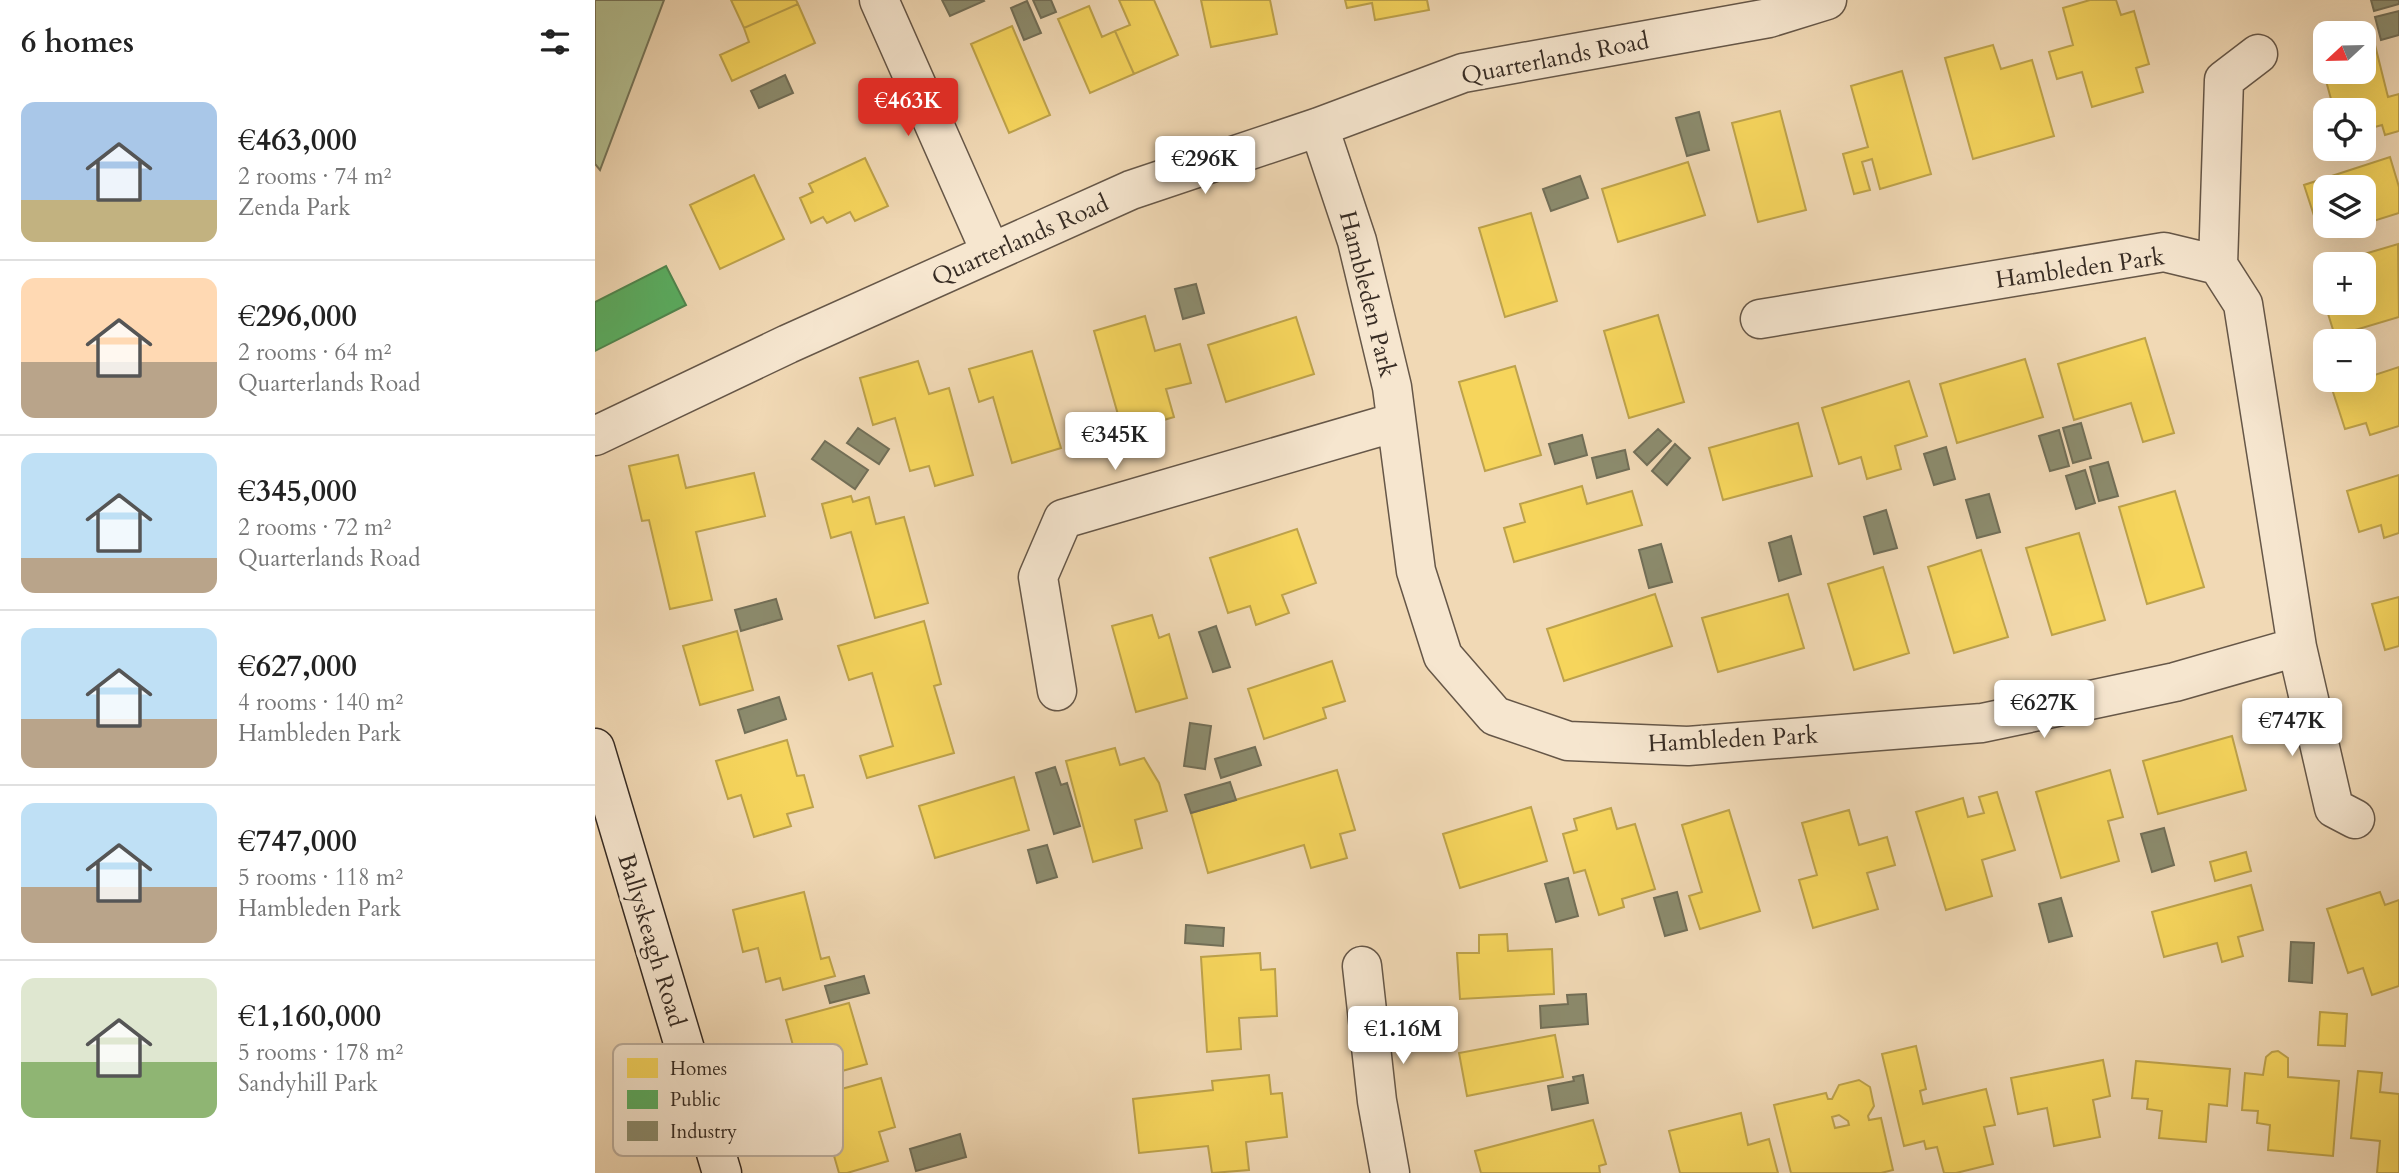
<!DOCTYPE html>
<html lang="en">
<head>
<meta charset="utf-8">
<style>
  :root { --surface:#fff; --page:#f6f6f6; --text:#222; --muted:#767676; --line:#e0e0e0; --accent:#d93025 }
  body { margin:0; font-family:Cardo,serif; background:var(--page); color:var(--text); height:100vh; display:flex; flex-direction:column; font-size:26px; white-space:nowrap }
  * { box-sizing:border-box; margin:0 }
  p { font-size:23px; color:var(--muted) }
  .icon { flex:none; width:38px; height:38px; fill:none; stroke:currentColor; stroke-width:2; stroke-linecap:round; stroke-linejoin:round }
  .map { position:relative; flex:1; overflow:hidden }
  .details { display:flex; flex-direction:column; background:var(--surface); width:595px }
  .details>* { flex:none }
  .needle { width:46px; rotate:248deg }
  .controls { position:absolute; left:1718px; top:21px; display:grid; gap:14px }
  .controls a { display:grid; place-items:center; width:63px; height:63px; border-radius:14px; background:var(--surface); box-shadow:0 7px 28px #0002; font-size:35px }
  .price { position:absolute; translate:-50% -60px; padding:0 16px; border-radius:7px; background:#fff; color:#222; font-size:23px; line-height:46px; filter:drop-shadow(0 2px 4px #0008) }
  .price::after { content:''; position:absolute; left:50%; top:42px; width:21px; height:16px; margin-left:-10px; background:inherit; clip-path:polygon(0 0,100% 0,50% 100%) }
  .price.current { background:var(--accent); color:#fff }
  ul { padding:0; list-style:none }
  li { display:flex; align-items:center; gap:21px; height:175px; padding:0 21px }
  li+li { border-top:2px solid var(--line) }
  li span { display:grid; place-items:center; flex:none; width:196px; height:140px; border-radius:14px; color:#555 }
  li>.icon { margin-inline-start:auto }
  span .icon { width:84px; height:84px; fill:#fffc; stroke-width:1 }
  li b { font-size:30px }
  h2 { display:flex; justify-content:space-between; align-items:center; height:84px; padding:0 21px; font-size:30px }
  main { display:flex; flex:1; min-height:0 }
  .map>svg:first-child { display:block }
  .green { fill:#b4c092; stroke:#76765b; stroke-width:2 }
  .homes { fill:#f6d55c; stroke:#bda24b; stroke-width:2; fill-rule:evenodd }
  .public { fill:#5aae61; stroke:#50874f; stroke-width:2 }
  .industry { fill:#8c8c6e; stroke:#726f58; stroke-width:2 }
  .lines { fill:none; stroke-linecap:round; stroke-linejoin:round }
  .minor-casing { stroke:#665748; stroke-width:41 }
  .secondary-casing { stroke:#372c24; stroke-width:41 }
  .minor { stroke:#f6e6cf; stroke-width:38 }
  .secondary { stroke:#f6e6cf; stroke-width:38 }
  .labels { text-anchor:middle; stroke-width:7; stroke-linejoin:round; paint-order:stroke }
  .street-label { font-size:24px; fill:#372c24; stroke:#f6e6cf }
  .key { fill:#f6e6cf; stroke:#bdae9c; stroke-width:2 }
  .key-label { font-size:19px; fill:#372c24 }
</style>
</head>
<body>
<main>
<section class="details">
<h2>6 homes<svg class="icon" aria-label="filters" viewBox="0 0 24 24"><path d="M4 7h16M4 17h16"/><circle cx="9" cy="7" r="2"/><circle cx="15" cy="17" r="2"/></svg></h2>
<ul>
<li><span style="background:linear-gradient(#a9c7e8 70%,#c2b280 0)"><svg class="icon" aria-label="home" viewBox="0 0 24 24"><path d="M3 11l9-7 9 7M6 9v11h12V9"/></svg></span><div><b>€463,000</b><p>2 rooms · 74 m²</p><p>Zenda Park</p></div></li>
<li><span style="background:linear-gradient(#ffd9b3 60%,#b9a48a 0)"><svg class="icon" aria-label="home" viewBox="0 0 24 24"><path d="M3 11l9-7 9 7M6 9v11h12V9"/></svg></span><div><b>€296,000</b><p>2 rooms · 64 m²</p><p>Quarterlands Road</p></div></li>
<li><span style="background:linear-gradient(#bfe0f5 75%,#b9a48a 0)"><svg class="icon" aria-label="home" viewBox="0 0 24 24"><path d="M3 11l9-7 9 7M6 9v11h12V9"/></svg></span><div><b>€345,000</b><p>2 rooms · 72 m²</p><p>Quarterlands Road</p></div></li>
<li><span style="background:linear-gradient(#bfe0f5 65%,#b9a48a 0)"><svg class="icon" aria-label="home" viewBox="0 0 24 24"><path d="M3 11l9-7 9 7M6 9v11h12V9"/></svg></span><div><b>€627,000</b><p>4 rooms · 140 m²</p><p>Hambleden Park</p></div></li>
<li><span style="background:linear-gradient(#bfe0f5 60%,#b9a48a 0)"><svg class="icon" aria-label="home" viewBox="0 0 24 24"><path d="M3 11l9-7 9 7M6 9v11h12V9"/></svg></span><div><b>€747,000</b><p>5 rooms · 118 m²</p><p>Hambleden Park</p></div></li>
<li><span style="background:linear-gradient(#dfe7d0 60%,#8fb573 0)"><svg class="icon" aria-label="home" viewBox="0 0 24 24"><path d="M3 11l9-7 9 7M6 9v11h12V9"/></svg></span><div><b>€1,160,000</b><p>5 rooms · 178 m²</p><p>Sandyhill Park</p></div></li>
</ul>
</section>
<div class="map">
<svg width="1804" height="1173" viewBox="0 0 1804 1173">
  <rect width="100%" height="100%" fill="#f1d9b5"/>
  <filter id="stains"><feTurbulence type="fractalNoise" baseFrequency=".00286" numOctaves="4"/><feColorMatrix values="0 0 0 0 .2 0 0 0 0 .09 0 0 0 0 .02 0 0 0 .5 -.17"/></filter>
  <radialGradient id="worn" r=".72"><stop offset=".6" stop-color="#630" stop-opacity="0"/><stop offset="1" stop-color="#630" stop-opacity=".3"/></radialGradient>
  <path class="green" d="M 0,0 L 69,0 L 5,170 L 0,164 Z"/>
  <path class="homes" d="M 136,0 L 201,0 L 203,4 L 149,28 Z
    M 524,0 L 559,0 L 583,55 L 539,74 L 520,31 L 535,25 Z
    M 606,0 L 675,0 L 682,34 L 616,47 Z
    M 750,0 L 832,0 L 834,10 L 780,20 L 777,3 L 752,8 Z
    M 1495,0 L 1521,0 L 1526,15 L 1539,11 L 1554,64 L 1541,68 L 1548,92 L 1497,107 L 1487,72 L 1462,79 L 1454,52 L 1478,45 L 1468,8 Z
    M 203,4 L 220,43 L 137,81 L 125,55 L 154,42 L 149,28 Z
    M 494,6 L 507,37 L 520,31 L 539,74 L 495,93 L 463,19 Z
    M 417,26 L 455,115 L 414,133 L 376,44 Z
    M 1777,33 L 1793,97 L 1804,94 L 1804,131 L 1790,135 L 1787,125 L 1769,130 L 1769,110 L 1739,110 L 1722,48 L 1731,45 L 1731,72 L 1769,72 L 1769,35 Z
    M 1398,45 L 1406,69 L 1437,60 L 1459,136 L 1378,159 L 1350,58 Z
    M 1307,71 L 1336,174 L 1285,189 L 1277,159 L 1267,162 L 1275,190 L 1259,194 L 1248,154 L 1273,147 L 1256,86 Z
    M 1185,111 L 1211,210 L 1163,222 L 1137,123 Z
    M 1795,157 L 1804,187 L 1804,213 L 1769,224 L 1769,187 L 1731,187 L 1731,222 L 1722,225 L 1709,185 Z
    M 270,158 L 293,206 L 260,221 L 255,212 L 232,223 L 228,217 L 216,223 L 205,198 L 218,192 L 214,184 Z
    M 1093,162 L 1110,215 L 1023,242 L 1007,189 Z
    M 159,175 L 189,239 L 125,269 L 95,205 Z
    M 936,213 L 962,301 L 910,317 L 884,228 Z
    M 1803,244 L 1804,317 L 1740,336 L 1723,282 L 1731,280 L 1731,303 L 1769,303 L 1770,269 L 1766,255 Z
    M 1063,315 L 1089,402 L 1034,418 L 1009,331 Z
    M 550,316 L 560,351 L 585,344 L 596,383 L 571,389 L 579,417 L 528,432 L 499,331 Z
    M 701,317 L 719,374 L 631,402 L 613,345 Z
    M 1550,338 L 1579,433 L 1548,442 L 1536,403 L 1479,420 L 1463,364 Z
    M 437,351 L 466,448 L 417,463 L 398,397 L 384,402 L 374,369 Z
    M 1430,359 L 1448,417 L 1362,443 L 1345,384 Z
    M 323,361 L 334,394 L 354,388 L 378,475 L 340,486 L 334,466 L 315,471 L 300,418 L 278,425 L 265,378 Z
    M 920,366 L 946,455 L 890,471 L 864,382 Z
    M 1804,367 L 1804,426 L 1775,435 L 1771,423 L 1750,429 L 1737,389 Z
    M 1314,381 L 1332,436 L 1300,446 L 1306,469 L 1272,479 L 1266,457 L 1244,464 L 1227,408 Z
    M 1203,423 L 1217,476 L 1128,500 L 1114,448 Z
    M 83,455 L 91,488 L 159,473 L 170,516 L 101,532 L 117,600 L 75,609 L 54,520 L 47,521 L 34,466 Z
    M 1804,475 L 1804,533 L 1789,538 L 1786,525 L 1764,532 L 1752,491 Z
    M 987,486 L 992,504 L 1037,491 L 1047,525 L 919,562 L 909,528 L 930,522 L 925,504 Z
    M 1580,491 L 1609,587 L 1552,604 L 1524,507 Z
    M 256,496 L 258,502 L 274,497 L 281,524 L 309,517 L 333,603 L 280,618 L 256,532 L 236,538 L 227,504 Z
    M 702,529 L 721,583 L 687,595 L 694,613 L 661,625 L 655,606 L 633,613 L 615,558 Z
    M 1484,533 L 1510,620 L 1457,635 L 1431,548 Z
    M 1386,550 L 1413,637 L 1359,653 L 1333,567 Z
    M 1288,567 L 1314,653 L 1259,670 L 1233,584 Z
    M 1060,594 L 1077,646 L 969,681 L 952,629 Z
    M 1193,594 L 1209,648 L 1123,672 L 1107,618 Z
    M 1804,597 L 1804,646 L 1790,650 L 1777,604 Z
    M 557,615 L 564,638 L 574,634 L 592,698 L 541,712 L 517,626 Z
    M 329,621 L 346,684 L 339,686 L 359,753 L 272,778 L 265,756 L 298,746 L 277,673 L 254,680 L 243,646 Z
    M 142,631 L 158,690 L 105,705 L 88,646 Z
    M 737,661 L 750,701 L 728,708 L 731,718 L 669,739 L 653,689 Z
    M 1637,736 L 1651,790 L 1563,814 L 1548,761 Z
    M 192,740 L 202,776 L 209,775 L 218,807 L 192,814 L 196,826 L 159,837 L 146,795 L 133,799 L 121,761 Z
    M 520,748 L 525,765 L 549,758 L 564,783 L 572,811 L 540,820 L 547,848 L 498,862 L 471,761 Z
    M 742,770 L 760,830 L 745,834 L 752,858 L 716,868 L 709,845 L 613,873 L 596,813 Z
    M 1515,770 L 1528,817 L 1513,821 L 1524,861 L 1466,878 L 1441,792 Z
    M 419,777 L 434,830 L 340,858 L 324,806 Z
    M 1402,792 L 1420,850 L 1387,860 L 1397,896 L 1351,910 L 1321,812 L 1368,798 L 1373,817 L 1389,813 L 1384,797 Z
    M 936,807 L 952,861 L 865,888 L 848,834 Z
    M 1016,808 L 1022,829 L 1040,824 L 1060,889 L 1027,899 L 1029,907 L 1004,915 L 990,870 L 979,873 L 968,834 L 982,830 L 979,819 Z
    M 1134,810 L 1165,911 L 1105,929 L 1094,896 L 1107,892 L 1087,825 Z
    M 1254,810 L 1264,845 L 1292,837 L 1300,865 L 1272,873 L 1283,909 L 1218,928 L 1204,880 L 1222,875 L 1207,823 Z
    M 1651,852 L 1656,871 L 1620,881 L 1615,862 Z
    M 1656,885 L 1668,930 L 1643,937 L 1648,956 L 1627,962 L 1622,943 L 1569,957 L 1557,912 Z
    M 209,892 L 226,959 L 234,957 L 240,976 L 188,990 L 185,978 L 171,982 L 163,948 L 148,952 L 138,910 Z
    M 1785,892 L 1790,905 L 1804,900 L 1804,986 L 1777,995 L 1768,968 L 1753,973 L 1732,909 Z
    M 912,934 L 913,951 L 957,949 L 959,994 L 865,999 L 862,953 L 884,953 L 884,935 Z
    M 665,953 L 666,970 L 680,969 L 682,1016 L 644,1018 L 646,1049 L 612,1052 L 606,957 Z
    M 254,1003 L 272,1064 L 208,1082 L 191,1020 Z
    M 1725,1012 L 1752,1014 L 1750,1046 L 1723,1045 Z
    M 960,1035 L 968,1077 L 872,1096 L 864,1053 Z
    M 1321,1046 L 1331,1089 L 1325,1091 L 1328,1104 L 1391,1089 L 1400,1125 L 1389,1127 L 1398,1164 L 1361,1173 L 1349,1173 L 1342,1147 L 1331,1149 L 1329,1141 L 1309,1146 L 1287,1054 Z
    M 1683,1051 L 1693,1058 L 1693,1077 L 1744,1081 L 1738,1156 L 1673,1150 L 1675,1125 L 1662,1123 L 1663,1111 L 1647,1110 L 1650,1073 L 1668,1075 L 1671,1057 L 1677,1052 Z
    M 1508,1060 L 1515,1096 L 1498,1100 L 1505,1137 L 1459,1146 L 1452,1108 L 1423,1114 L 1416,1078 Z
    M 1541,1061 L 1635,1069 L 1632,1106 L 1614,1104 L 1611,1142 L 1564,1138 L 1567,1111 L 1552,1109 L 1553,1099 L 1537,1098 Z
    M 1763,1071 L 1787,1073 L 1785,1092 L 1804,1094 L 1804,1173 L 1782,1173 L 1785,1141 L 1756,1138 Z
    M 674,1075 L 676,1094 L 687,1093 L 692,1137 L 651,1142 L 654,1170 L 617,1173 L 613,1146 L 544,1153 L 538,1099 L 618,1090 L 617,1081 Z
    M 286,1078 L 300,1127 L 284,1132 L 293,1161 L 252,1173 L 244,1173 L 231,1128 L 224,1130 L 214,1098 Z
    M 1264,1080 L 1275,1087 L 1279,1106 L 1273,1116 L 1274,1120 L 1286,1118 L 1298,1170 L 1286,1173 L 1196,1173 L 1179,1105 L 1231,1093 L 1233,1099 L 1237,1099 L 1244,1085 ZM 1244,1115 L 1253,1121 L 1254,1125 L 1240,1128 L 1237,1117 Z
    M 1146,1113 L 1153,1145 L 1174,1139 L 1183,1173 L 1085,1173 L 1074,1131 Z
    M 998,1120 L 1011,1164 L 1004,1166 L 1005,1173 L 886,1173 L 880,1151 Z"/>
  <path class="public" d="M 71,266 L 91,305 L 0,351 L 0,302 Z"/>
  <path class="industry" d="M 347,0 L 388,0 L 389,1 L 355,16 Z
    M 438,0 L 456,0 L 461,12 L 446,18 Z
    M 1776,0 L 1804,0 L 1804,4 L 1779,11 Z
    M 432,1 L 446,33 L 429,40 L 416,8 Z
    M 1804,11 L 1804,35 L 1786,40 L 1780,17 Z
    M 190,75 L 198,93 L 164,108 L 156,91 Z
    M 1104,112 L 1114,150 L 1092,156 L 1081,118 Z
    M 985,176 L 993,198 L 956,211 L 948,189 Z
    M 601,284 L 609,313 L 588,319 L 580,289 Z
    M 1486,423 L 1496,458 L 1478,463 L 1468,428 Z
    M 263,428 L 294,449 L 284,464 L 252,443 Z
    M 1063,429 L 1076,441 L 1052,465 L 1039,452 Z
    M 1464,430 L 1474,466 L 1455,471 L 1444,436 Z
    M 987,435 L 992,455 L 960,464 L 954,444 Z
    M 230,441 L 273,470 L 260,489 L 217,459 Z
    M 1080,444 L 1095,458 L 1072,485 L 1057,471 Z
    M 1351,447 L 1360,479 L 1339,485 L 1329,454 Z
    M 1030,450 L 1034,469 L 1002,478 L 997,458 Z
    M 1513,462 L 1523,496 L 1504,501 L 1495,467 Z
    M 1490,470 L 1500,503 L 1481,509 L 1471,476 Z
    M 1394,494 L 1405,532 L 1382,538 L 1371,500 Z
    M 1291,510 L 1302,548 L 1279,554 L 1269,517 Z
    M 1196,536 L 1206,574 L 1184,581 L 1174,543 Z
    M 1066,544 L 1077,582 L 1054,588 L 1044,550 Z
    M 181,599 L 187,619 L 146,631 L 140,610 Z
    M 621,626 L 635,667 L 618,672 L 604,632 Z
    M 184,697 L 191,719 L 150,733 L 143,710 Z
    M 595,723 L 616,726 L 610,769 L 589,766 Z
    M 660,747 L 666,765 L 626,778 L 620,759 Z
    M 460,767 L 466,785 L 472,783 L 485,826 L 459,834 L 441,773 Z
    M 635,782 L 641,800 L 596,813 L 590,795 Z
    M 1569,828 L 1579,865 L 1557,872 L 1546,834 Z
    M 452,845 L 462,877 L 442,883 L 433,850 Z
    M 973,878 L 983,916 L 961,922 L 950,884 Z
    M 1082,892 L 1092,930 L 1070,936 L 1059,898 Z
    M 1466,898 L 1477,936 L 1454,942 L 1444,904 Z
    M 591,925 L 629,928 L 628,946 L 590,943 Z
    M 1696,942 L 1719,943 L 1717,983 L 1694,981 Z
    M 269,976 L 274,993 L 235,1003 L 230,986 Z
    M 991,994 L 993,1024 L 946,1028 L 945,1006 L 973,1004 L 972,995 Z
    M 988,1075 L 993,1103 L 957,1110 L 953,1086 L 979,1081 L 978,1077 Z
    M 365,1134 L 371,1157 L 321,1171 L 315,1149 Z"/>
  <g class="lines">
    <g class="minor-casing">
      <path id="minor" d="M 284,0 L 396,253
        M 724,127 L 762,241 L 797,387 L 821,571 L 848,656 L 900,716 L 973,741 L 1093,746 L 1387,723 L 1580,682 L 1702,647 L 1648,304 L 1623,265 L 1569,252 L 1165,319
        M 1623,265 L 1629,80 L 1663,54
        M 0,436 L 193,344 L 536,190 L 724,127 L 868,73 L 1174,18 L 1232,0
        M 1702,647 L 1739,808 L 1760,819
        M 462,691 L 443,577 L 468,519 L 801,422
        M 767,966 L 782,1101 L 795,1173"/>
    </g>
    <g class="secondary-casing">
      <path id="secondary" d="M 0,748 L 127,1173"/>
    </g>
    <use href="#minor" class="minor"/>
    <use href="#secondary" class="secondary"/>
  </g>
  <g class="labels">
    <g class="street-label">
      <text transform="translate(960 58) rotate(-11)" y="8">Quarterlands Road</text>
      <text transform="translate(425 240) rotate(-24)" y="8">Quarterlands Road</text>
      <text transform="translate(1485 268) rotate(-8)" y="8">Hambleden Park</text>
      <text transform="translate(773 294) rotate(76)" y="8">Hambleden Park</text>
      <text transform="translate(1138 739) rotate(-3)" y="8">Hambleden Park</text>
      <text transform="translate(57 940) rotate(73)" y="8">Ballyskeagh Road</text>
    </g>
  </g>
  <rect x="18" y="1044" width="230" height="112" rx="10" class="key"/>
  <rect x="32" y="1058" width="31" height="20" fill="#f6d55c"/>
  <rect x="32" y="1090" width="31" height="19" fill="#5aae61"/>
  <rect x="32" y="1121" width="31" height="20" fill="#8c8c6e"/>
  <g class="key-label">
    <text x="75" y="1075">Homes</text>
    <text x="75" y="1106">Public</text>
    <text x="75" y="1138">Industry</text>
  </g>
  <rect width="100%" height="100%" filter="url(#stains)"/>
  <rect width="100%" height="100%" fill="url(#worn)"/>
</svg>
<div class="controls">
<a><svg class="needle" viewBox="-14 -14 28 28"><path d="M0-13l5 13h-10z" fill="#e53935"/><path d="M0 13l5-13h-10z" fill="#767676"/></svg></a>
<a><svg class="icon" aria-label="locate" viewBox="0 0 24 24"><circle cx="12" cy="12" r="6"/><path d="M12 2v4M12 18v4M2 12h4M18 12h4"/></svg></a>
<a><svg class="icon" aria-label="layers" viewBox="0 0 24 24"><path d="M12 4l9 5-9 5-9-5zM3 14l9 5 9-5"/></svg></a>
<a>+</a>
<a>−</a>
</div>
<b class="price current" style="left:313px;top:138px">€463K</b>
<b class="price" style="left:610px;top:196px">€296K</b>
<b class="price" style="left:520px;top:472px">€345K</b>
<b class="price" style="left:1449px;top:740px">€627K</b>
<b class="price" style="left:1697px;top:758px">€747K</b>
<b class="price" style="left:808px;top:1066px">€1.16M</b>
</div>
</main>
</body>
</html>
